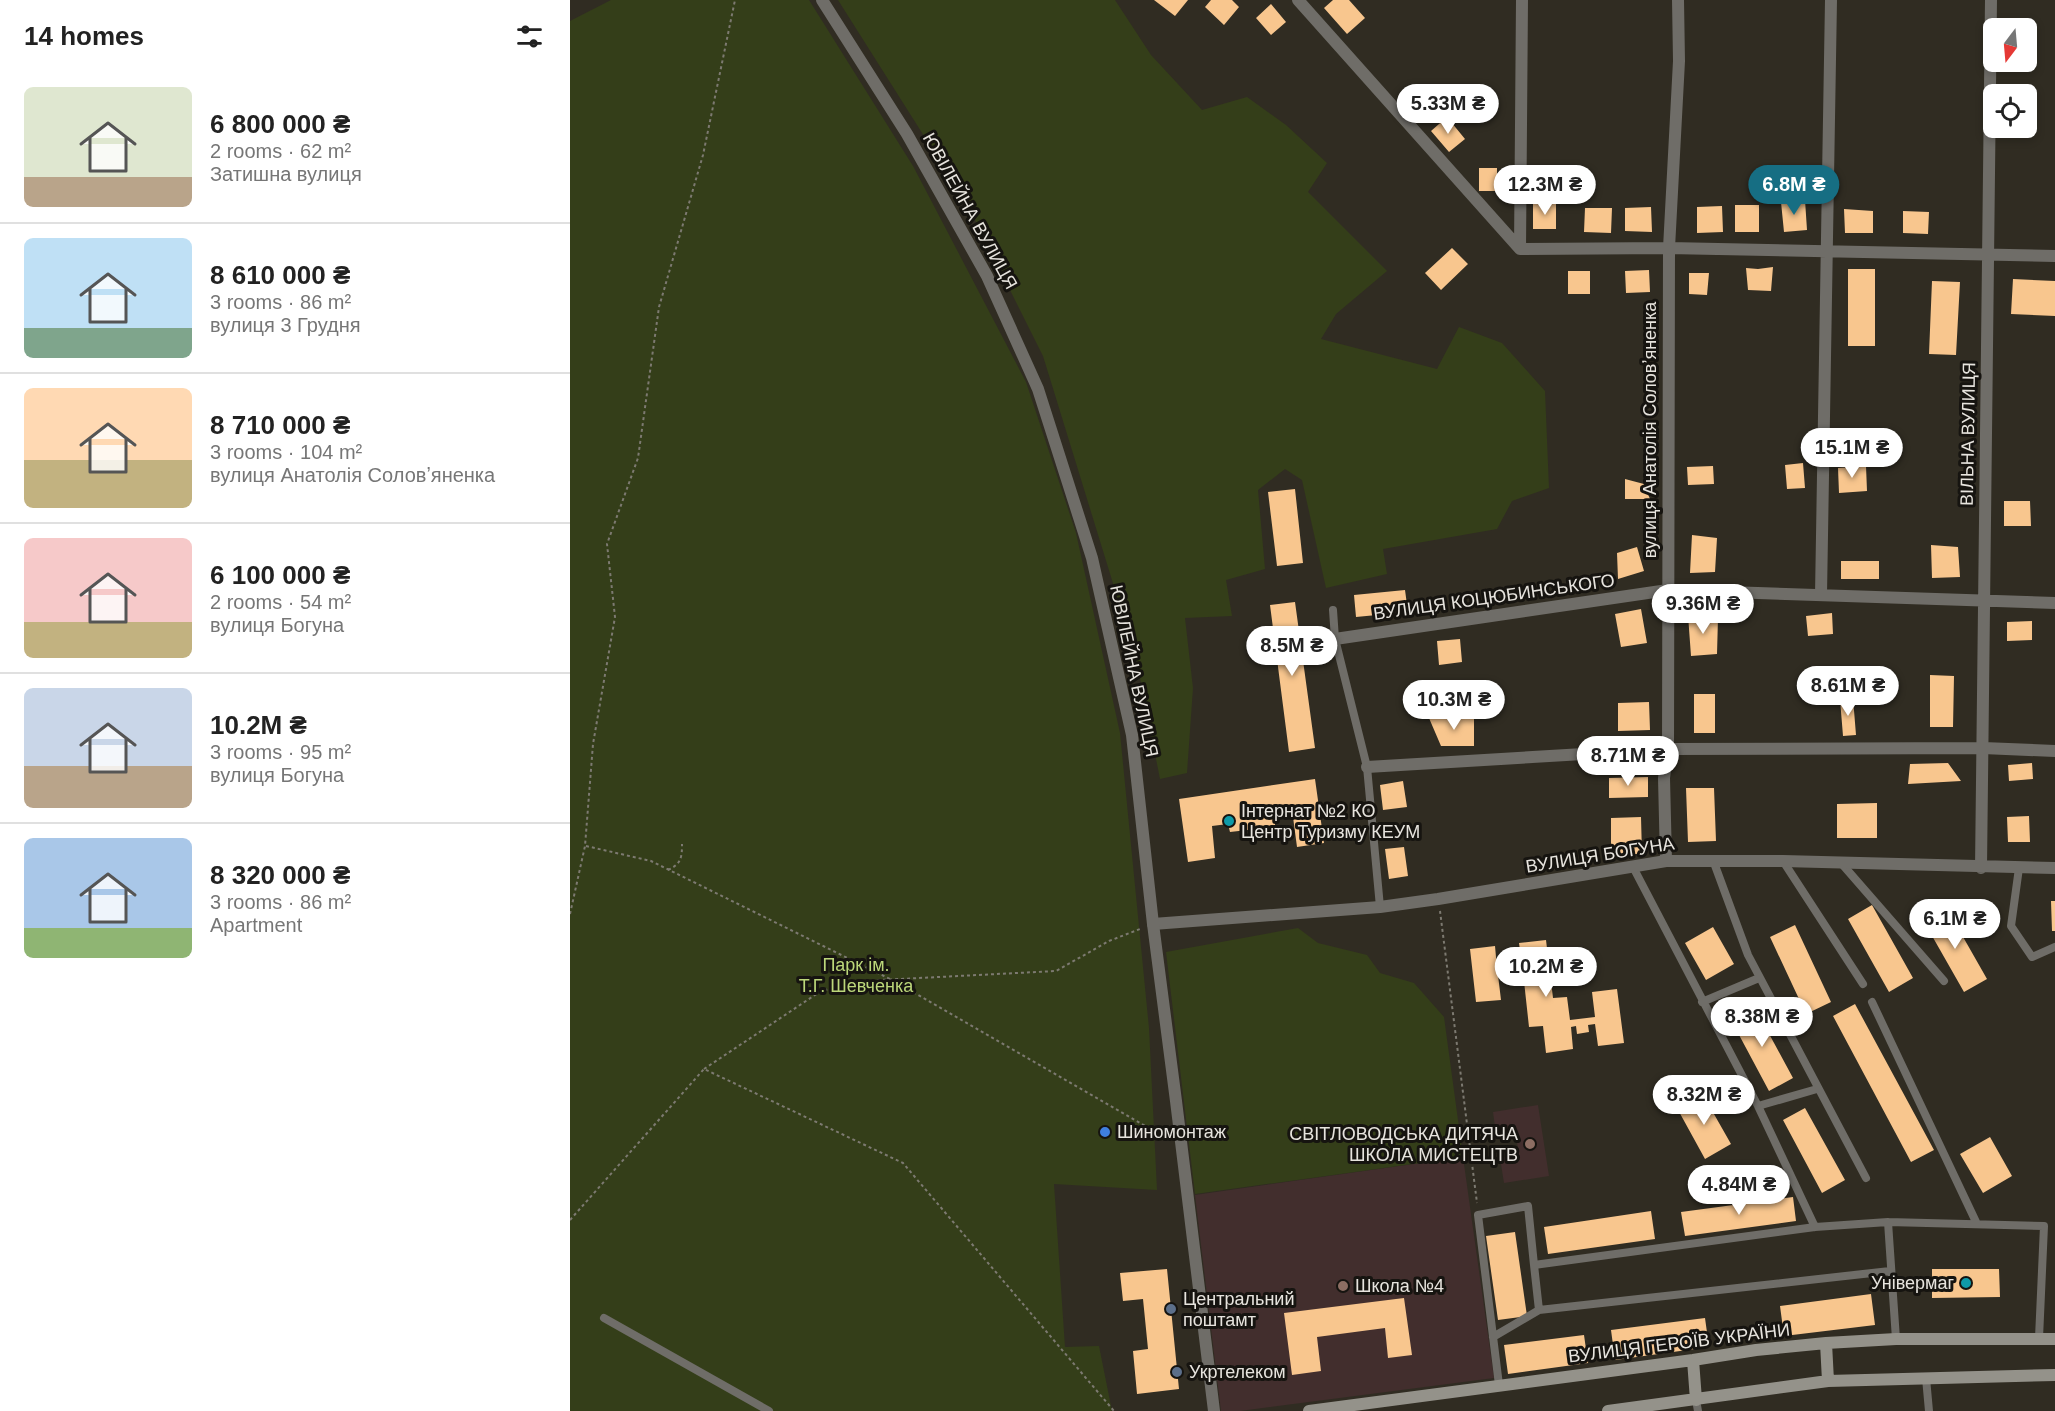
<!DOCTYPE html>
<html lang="en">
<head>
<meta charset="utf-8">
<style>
  :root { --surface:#fff; --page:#f2f2f2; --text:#222; --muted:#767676; --line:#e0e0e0; --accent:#166e83 }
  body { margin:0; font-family:Arial,sans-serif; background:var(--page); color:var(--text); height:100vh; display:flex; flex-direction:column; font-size:22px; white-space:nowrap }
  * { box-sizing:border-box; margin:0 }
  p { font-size:20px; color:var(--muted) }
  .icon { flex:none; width:33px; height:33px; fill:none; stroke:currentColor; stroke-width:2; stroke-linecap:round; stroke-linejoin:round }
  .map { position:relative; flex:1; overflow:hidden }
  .side { display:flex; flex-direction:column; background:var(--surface); width:570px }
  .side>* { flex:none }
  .needle { width:39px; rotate:196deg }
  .controls { position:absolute; left:1413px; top:18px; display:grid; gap:12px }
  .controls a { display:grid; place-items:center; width:54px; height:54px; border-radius:9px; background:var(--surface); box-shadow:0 3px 9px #0003; font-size:30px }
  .price { position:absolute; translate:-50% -51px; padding:0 14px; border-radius:21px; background:#fff; color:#222; font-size:20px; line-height:39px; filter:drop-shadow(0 2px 3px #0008) }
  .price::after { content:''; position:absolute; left:50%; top:36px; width:18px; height:14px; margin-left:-9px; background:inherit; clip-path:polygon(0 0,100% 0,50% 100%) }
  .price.active { background:var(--accent); color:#fff }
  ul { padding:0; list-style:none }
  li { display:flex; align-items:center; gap:18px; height:150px; padding:0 24px }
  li+li { border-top:2px solid var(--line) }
  li span { display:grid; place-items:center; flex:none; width:168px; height:120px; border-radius:9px; color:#555 }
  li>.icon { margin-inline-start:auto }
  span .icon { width:72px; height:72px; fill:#fffc; stroke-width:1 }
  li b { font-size:26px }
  h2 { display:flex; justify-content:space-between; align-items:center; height:72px; padding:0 24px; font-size:26px }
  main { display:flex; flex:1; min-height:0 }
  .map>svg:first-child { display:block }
  .education { fill:#422e2d }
  .green { fill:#343e19 }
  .building { fill:#f8c68e }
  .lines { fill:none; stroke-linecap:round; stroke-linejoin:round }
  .path { stroke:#7d7a71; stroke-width:2; stroke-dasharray:3 3; stroke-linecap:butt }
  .service { stroke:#6f6d68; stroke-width:8 }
  .minor { stroke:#6f6d68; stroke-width:12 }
  .tertiary { stroke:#6f6d68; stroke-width:12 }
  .secondary { stroke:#94928a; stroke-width:12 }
  .culture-dot { fill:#0f9aa8; stroke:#161410; stroke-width:2 }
  .shop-dot { fill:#3f7fe0; stroke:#161410; stroke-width:2 }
  .education-dot { fill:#8d6e63; stroke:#161410; stroke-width:2 }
  .service-dot { fill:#5c6f8a; stroke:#161410; stroke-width:2 }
  .labels { text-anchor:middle; stroke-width:6; stroke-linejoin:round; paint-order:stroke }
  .street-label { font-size:18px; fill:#e7e4de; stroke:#161410 }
  .poi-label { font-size:18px; fill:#e7e4de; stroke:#161410; text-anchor:start }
  .park-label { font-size:18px; fill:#bcd77a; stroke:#161410 }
</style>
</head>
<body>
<main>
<section class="side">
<h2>14 homes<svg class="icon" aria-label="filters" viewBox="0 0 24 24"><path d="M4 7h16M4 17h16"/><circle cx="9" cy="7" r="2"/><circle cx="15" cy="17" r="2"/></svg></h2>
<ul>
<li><span style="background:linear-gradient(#dfe7d0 75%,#b9a48a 0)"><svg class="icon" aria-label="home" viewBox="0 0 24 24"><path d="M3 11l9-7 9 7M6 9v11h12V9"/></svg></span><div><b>6 800 000 ₴</b><p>2 rooms · 62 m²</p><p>Затишна вулиця</p></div></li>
<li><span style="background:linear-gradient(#bfe0f5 75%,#7fa58c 0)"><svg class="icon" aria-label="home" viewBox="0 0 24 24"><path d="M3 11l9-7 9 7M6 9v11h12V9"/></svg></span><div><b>8 610 000 ₴</b><p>3 rooms · 86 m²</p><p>вулиця 3 Грудня</p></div></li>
<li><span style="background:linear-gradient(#ffd9b3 60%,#c2b280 0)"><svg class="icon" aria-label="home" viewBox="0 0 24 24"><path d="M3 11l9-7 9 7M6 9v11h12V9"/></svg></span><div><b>8 710 000 ₴</b><p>3 rooms · 104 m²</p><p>вулиця Анатолія Соловʼяненка</p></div></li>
<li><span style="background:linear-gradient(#f6c9c9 70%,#c2b280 0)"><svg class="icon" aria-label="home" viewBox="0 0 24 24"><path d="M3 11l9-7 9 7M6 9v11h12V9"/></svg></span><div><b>6 100 000 ₴</b><p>2 rooms · 54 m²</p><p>вулиця Богуна</p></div></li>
<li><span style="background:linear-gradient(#c9d6e8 65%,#b9a48a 0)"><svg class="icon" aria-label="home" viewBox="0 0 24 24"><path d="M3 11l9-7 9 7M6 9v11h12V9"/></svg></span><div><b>10.2M ₴</b><p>3 rooms · 95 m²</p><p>вулиця Богуна</p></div></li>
<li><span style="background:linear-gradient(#a9c7e8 75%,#8fb573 0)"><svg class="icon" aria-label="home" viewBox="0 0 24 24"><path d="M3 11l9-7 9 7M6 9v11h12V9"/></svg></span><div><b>8 320 000 ₴</b><p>3 rooms · 86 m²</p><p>Apartment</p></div></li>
</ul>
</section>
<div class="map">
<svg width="1485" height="1411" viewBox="0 0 1485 1411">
  <rect width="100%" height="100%" fill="#302c22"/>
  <path class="education" d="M 968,1105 L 979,1176 L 934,1183 L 930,1158 L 949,1154 L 945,1131 L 926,1134 L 923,1112 Z
    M 893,1157 L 924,1378 L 670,1411 L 651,1411 L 625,1195 Z"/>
  <path class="green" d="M 41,0 L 239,0 L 343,166 L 456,382 L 506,533 L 550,733 L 579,1028 L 587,1190 L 484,1184 L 495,1347 L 529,1346 L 542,1411 L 0,1411 L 0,21 Z
    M 268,0 L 545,0 L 581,55 L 632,110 L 677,97 L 716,125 L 757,163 L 738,192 L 817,271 L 766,314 L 751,339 L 867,369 L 889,327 L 932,343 L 975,391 L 979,488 L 942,501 L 927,529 L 813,549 L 817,574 L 756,588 L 732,480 L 715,469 L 688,490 L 695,569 L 656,580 L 662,616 L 615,618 L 623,688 L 617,773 L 590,779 L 566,658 L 473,356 L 397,204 Z
    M 728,928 L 748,943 L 797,955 L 810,973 L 844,983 L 874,1017 L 893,1157 L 625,1194 L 596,952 Z"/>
  <path class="building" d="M 584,0 L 618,0 L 605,16 Z
    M 641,0 L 662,0 L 669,7 L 654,25 L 635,7 Z
    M 763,0 L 779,0 L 795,18 L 777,34 L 754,8 Z
    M 701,4 L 716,22 L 701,35 L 686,18 Z
    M 877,117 L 895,139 L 879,152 L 861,131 Z
    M 909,168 L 927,168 L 927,191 L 909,191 Z
    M 1235,200 L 1237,230 L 1214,232 L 1211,202 Z
    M 963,202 L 986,202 L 986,229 L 963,229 Z
    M 1165,205 L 1189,205 L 1189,232 L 1165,232 Z
    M 1152,206 L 1153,232 L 1127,233 L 1127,207 Z
    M 1081,207 L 1082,232 L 1055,231 L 1055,208 Z
    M 1015,208 L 1042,208 L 1041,233 L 1014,232 Z
    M 1274,209 L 1303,211 L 1303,233 L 1275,233 Z
    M 1333,211 L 1359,212 L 1358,234 L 1333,233 Z
    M 882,248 L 898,264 L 871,290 L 855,273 Z
    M 1203,267 L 1201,291 L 1178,290 L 1176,268 L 1188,269 Z
    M 1278,269 L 1305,269 L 1305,346 L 1278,346 Z
    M 1079,270 L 1080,292 L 1056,293 L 1055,271 Z
    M 998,271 L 1020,271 L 1020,294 L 998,294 Z
    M 1119,273 L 1139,273 L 1137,295 L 1119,294 Z
    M 1443,279 L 1485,281 L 1485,316 L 1441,314 Z
    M 1362,281 L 1390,282 L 1386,355 L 1359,354 Z
    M 1233,463 L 1235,488 L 1217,489 L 1215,465 Z
    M 1143,466 L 1144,484 L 1118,485 L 1117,467 Z
    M 1296,466 L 1297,491 L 1269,493 L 1268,468 Z
    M 1055,479 L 1074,484 L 1080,499 L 1055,499 Z
    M 725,489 L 733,563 L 707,566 L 698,492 Z
    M 1434,501 L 1460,501 L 1461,526 L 1434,526 Z
    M 1122,535 L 1147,538 L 1145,572 L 1120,573 Z
    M 1361,545 L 1388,547 L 1390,577 L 1362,578 Z
    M 1067,547 L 1074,571 L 1048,579 L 1047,553 Z
    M 1271,561 L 1309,561 L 1309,579 L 1271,579 Z
    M 835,590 L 838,612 L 786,617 L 784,595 Z
    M 725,602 L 745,748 L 719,752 L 700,605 Z
    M 1071,609 L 1077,643 L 1051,647 L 1045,614 Z
    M 1262,613 L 1263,634 L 1238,636 L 1236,616 Z
    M 1118,615 L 1148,618 L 1147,654 L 1121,656 Z
    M 1462,621 L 1462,640 L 1437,641 L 1437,622 Z
    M 890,639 L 892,662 L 869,665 L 867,641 Z
    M 1360,675 L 1384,676 L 1383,727 L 1360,727 Z
    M 1124,694 L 1145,694 L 1145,733 L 1124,733 Z
    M 1283,698 L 1286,735 L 1273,736 L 1270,699 Z
    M 1079,702 L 1080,730 L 1048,731 L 1048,703 Z
    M 859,718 L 904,718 L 904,746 L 871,746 Z
    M 1378,763 L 1391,781 L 1338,784 L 1340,764 Z
    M 1462,763 L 1463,779 L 1439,781 L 1438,765 Z
    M 1078,777 L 1078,797 L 1039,798 L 1039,778 Z
    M 745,779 L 754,843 L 727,847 L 723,817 L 705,819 L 705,827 L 660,832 L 658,824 L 642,826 L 645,858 L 618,862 L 609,799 Z
    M 833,781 L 837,807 L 813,810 L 810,785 Z
    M 1116,788 L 1144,788 L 1146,841 L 1118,842 Z
    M 1307,803 L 1307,838 L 1267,838 L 1267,804 Z
    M 1459,816 L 1460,842 L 1438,842 L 1437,817 Z
    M 1071,817 L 1072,854 L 1041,854 L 1041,818 Z
    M 834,847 L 838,876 L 819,879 L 815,849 Z
    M 1481,901 L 1485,901 L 1485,931 L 1482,931 Z
    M 1302,905 L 1343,978 L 1319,992 L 1278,919 Z
    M 1376,907 L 1417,979 L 1394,992 L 1353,920 Z
    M 1225,925 L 1261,1002 L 1236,1014 L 1200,937 Z
    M 1143,927 L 1164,964 L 1136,980 L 1115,943 Z
    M 976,940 L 983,998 L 997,997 L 1000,1020 L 1025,1017 L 1022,992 L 1047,989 L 1054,1043 L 1028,1046 L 1025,1024 L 1018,1025 L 1019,1032 L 1007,1034 L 1006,1026 L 1001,1027 L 1003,1049 L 976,1053 L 973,1026 L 959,1027 L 953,972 L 945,973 L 946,981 L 934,982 L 933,975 L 928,975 L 931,1000 L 906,1002 L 900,949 L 925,946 L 927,968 L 952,965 L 949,943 Z
    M 1285,1004 L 1364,1150 L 1341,1162 L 1263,1016 Z
    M 1184,1006 L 1223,1078 L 1199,1091 L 1160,1018 Z
    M 1132,1093 L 1161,1144 L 1135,1159 L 1107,1108 Z
    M 1235,1108 L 1275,1180 L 1252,1193 L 1213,1120 Z
    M 1420,1137 L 1442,1176 L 1413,1193 L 1390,1154 Z
    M 1223,1197 L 1226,1221 L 1115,1236 L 1111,1212 Z
    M 1081,1211 L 1085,1239 L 978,1254 L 974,1227 Z
    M 945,1232 L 957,1316 L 928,1320 L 916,1236 Z
    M 597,1269 L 609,1389 L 567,1394 L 563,1351 L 578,1349 L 573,1299 L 553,1301 L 550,1273 Z
    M 1362,1269 L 1429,1269 L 1430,1297 L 1362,1298 Z
    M 1301,1294 L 1305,1325 L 1214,1336 L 1210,1306 Z
    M 834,1298 L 842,1355 L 818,1358 L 815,1328 L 747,1337 L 751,1371 L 722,1375 L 714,1313 Z
    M 1135,1318 L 1139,1347 L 1045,1360 L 1041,1330 Z
    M 1014,1335 L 1018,1363 L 938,1374 L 934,1345 Z"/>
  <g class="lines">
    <path class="path" d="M 16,846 L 81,861 L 322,980 L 598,1139
      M 98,870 C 111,864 112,858 112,844
      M 870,911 L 907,1203
      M 0,914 L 15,846 L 23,744 L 45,617 L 37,544 L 68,458 L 89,307 L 133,155 L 165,0
      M 134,1069 L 251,991 L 291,981 L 486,971 L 539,941 L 570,929
      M 0,1220 L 134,1069 L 333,1163 L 544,1411"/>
    <path class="service" d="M 763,610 L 765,639 L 797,767 L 810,907
      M 1143,860 L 1178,955 L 1296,1178
      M 1213,861 L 1293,984
      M 1272,864 L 1374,981
      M 1063,867 L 1188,1106 L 1245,1227
      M 1449,868 L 1441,926 L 1462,957 L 1485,947
      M 1132,1002 L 1189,978
      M 1302,1002 L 1407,1224
      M 1188,1106 L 1247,1089
      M 1318,1222 L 1474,1226 L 1469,1338
      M 1320,1271 L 969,1310 L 964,1265 L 1245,1227 L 1318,1222 L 1326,1339
      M 34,1318 L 199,1411
      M 923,1337 L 969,1310
      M 1356,1378 L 1359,1411
      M 929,1385 L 908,1215 L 958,1206 L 964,1265
      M 1126,1400 L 1128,1411"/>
    <path class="minor" d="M 728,0 L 950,249 L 1099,248 L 1485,256
      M 950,249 L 952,0
      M 1251,595 L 1261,0
      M 765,639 L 1098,590 L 1485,603
      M 797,767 L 1098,749 L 1413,748 L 1485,751
      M 1096,861 L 1094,778 L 1098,749 L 1099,248 L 1109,61 L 1108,0
      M 1411,868 L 1421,0
      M 583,924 L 810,907 L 868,899 L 1096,861 L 1213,861 L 1485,868"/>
    <path class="tertiary" d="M 252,0 L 337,134 L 417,276 L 468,389 L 522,558 L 562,735 L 583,924 L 606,1101 L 644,1411"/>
    <path class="secondary" d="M 1256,1343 L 1258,1381
      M 1123,1360 L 1126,1400
      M 739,1411 L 1123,1360 L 1186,1350 L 1256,1343 L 1326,1339 L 1485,1339
      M 1038,1411 L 1258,1381 L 1485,1375"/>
  </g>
  <g class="culture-dot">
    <circle cx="659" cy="821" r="6"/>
    <circle cx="1396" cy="1283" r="6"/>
  </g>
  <circle class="shop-dot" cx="535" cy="1132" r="6"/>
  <g class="education-dot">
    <circle cx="960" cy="1144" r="6"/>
    <circle cx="773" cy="1286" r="6"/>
  </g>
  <g class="service-dot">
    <circle cx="601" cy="1309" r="6"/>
    <circle cx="607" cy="1372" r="6"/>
  </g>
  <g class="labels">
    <g class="street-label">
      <text transform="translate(400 211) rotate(61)" y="6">ЮВІЛЕЙНА ВУЛИЦЯ</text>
      <text transform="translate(1080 430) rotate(-90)" y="6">вулиця Анатолія Соловʼяненка</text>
      <text transform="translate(1398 434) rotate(-89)" y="6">ВІЛЬНА ВУЛИЦЯ</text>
      <text transform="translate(924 597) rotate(-8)" y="6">ВУЛИЦЯ КОЦЮБИНСЬКОГО</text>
      <text transform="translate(564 671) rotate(78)" y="6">ЮВІЛЕЙНА ВУЛИЦЯ</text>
      <text transform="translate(1030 855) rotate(-9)" y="6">ВУЛИЦЯ БОГУНА</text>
      <text transform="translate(1109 1343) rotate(-7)" y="6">ВУЛИЦЯ ГЕРОЇВ УКРАЇНИ</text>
    </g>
    <g class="poi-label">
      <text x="671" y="817">Інтернат №2 КО<tspan x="671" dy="21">Центр Туризму КЕУМ</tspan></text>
      <text x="547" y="1138">Шиномонтаж</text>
      <text x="948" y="1140" text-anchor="end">СВІТЛОВОДСЬКА ДИТЯЧА<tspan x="948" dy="21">ШКОЛА МИСТЕЦТВ</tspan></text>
      <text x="1384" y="1289" text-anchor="end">Універмаг</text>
      <text x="785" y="1292">Школа №4</text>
      <text x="613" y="1305">Центральний<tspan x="613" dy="21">поштамт</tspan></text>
      <text x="619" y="1378">Укртелеком</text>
    </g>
    <g class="park-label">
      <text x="286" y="971">Парк ім.<tspan x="286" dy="21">Т.Г. Шевченка</tspan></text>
    </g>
  </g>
</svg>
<div class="controls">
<a><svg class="needle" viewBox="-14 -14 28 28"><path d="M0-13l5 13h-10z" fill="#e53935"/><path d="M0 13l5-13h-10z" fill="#767676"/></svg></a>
<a><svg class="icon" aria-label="locate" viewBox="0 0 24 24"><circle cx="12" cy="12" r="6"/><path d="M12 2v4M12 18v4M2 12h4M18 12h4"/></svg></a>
</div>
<b class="price" style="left:878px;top:135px">5.33M ₴</b>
<b class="price" style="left:975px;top:216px">12.3M ₴</b>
<b class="price active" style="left:1224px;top:216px">6.8M ₴</b>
<b class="price" style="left:1282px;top:479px">15.1M ₴</b>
<b class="price" style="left:1133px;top:635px">9.36M ₴</b>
<b class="price" style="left:722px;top:677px">8.5M ₴</b>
<b class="price" style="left:1278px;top:717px">8.61M ₴</b>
<b class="price" style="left:884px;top:731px">10.3M ₴</b>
<b class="price" style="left:1058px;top:787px">8.71M ₴</b>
<b class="price" style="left:1385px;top:950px">6.1M ₴</b>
<b class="price" style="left:976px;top:998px">10.2M ₴</b>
<b class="price" style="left:1192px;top:1048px">8.38M ₴</b>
<b class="price" style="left:1134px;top:1126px">8.32M ₴</b>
<b class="price" style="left:1169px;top:1216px">4.84M ₴</b>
</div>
</main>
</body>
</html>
